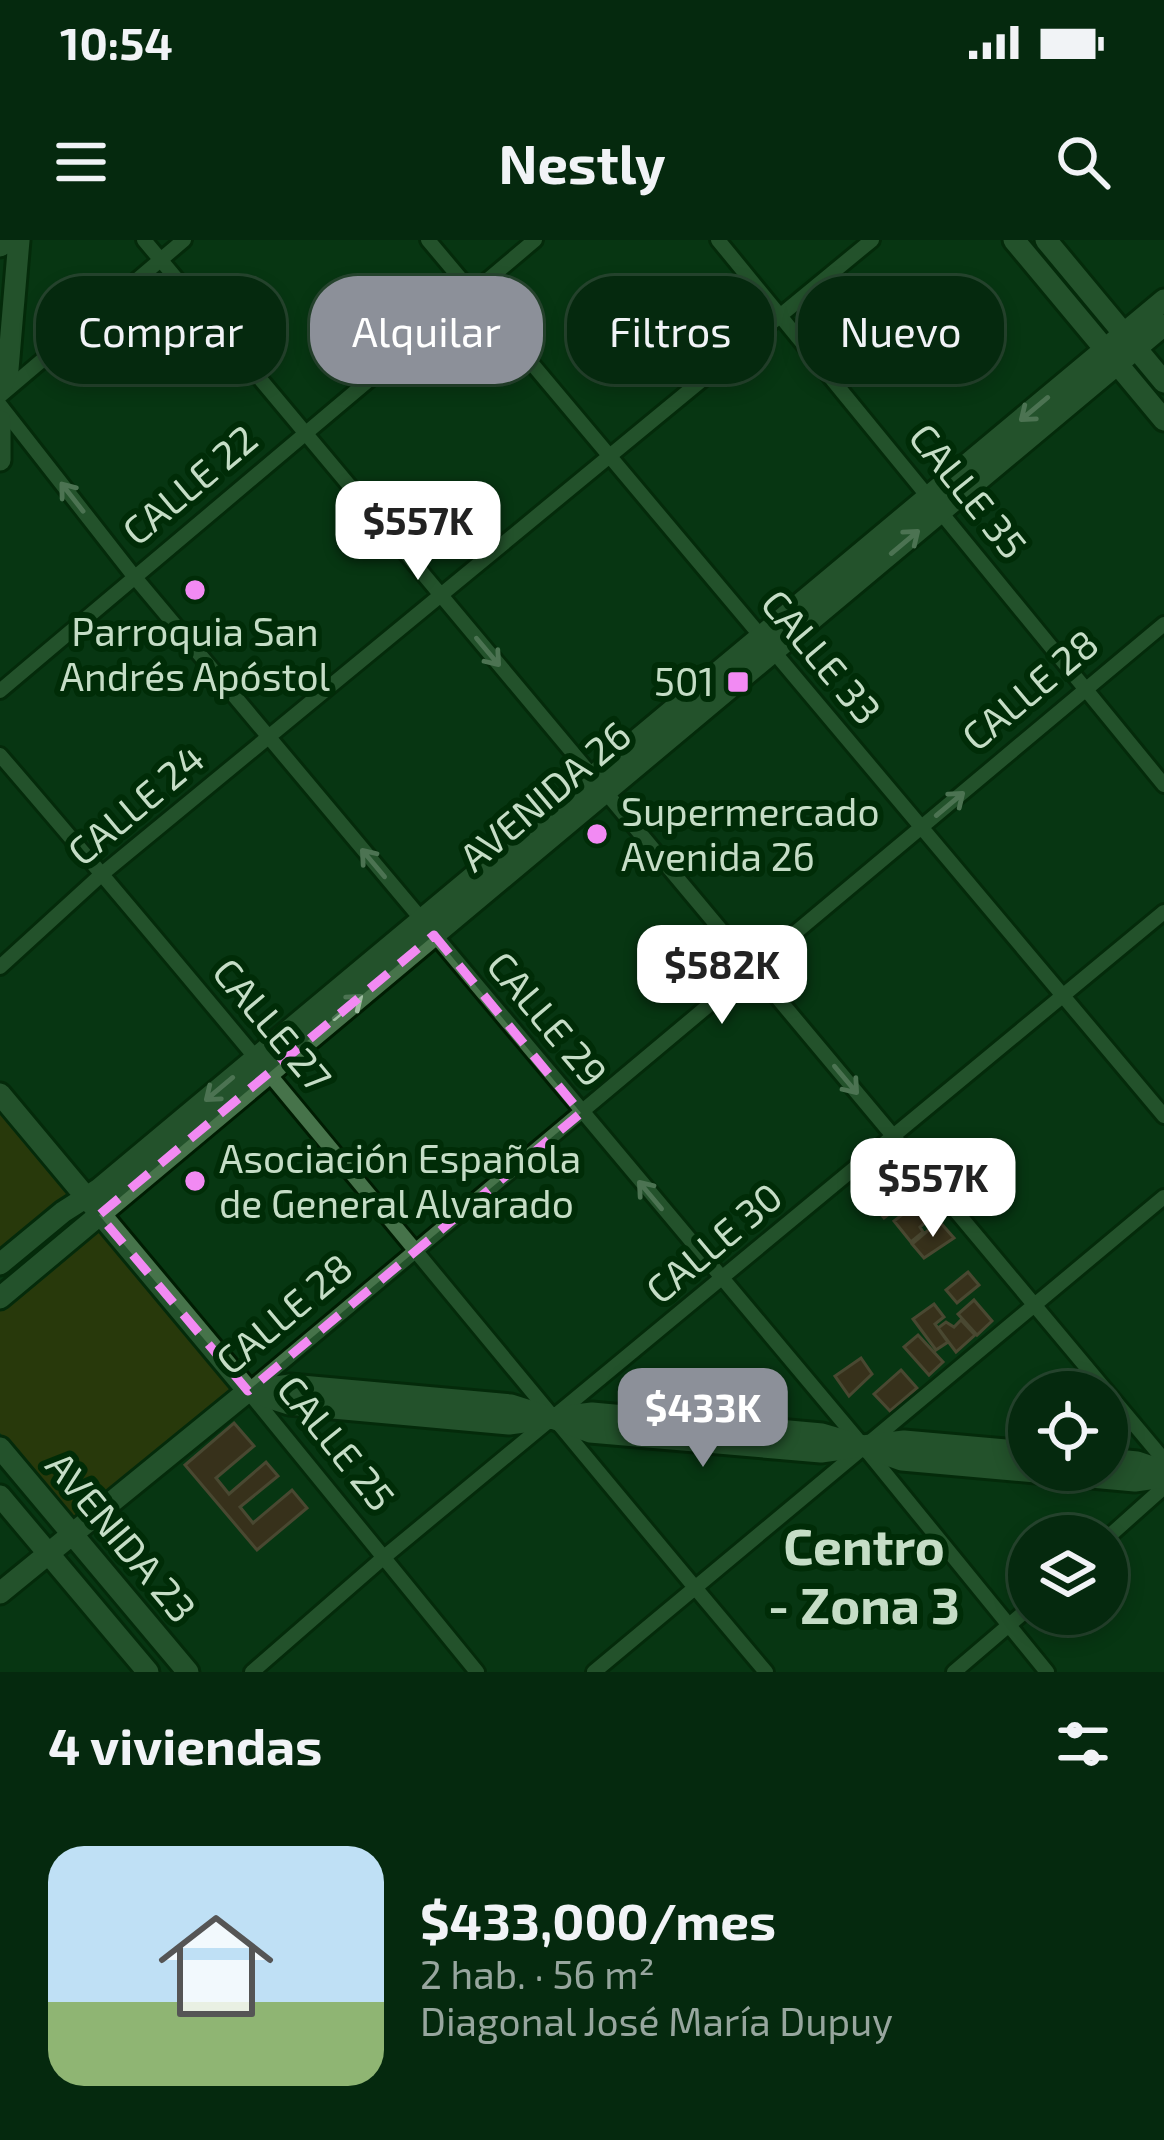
<!DOCTYPE html>
<html lang="es">
<head>
<meta charset="utf-8">
<style>
  :root { --surface:#05290e; --page:#13351c; --text:#f1f3f6; --muted:#97a69e; --line:#26452e; --accent:#8c9099 }
  body { margin:0; font-family:"Exo 2",sans-serif; background:var(--page); color:var(--text); height:100vh; display:flex; flex-direction:column; font-size:45px; white-space:nowrap }
  * { box-sizing:border-box; margin:0 }
  p { font-size:39px; color:var(--muted) }
  .icon { flex:none; width:66px; height:66px; fill:none; stroke:currentColor; stroke-width:2; stroke-linecap:round; stroke-linejoin:round }
  .map { position:relative; height:1432px; overflow:hidden }
  .sheet { display:flex; flex-direction:column; background:var(--surface); flex:1 }
  .sheet>* { flex:none }
  .banner { position:absolute; left:36px; top:36px; width:1092px; height:108px; display:flex; gap:24px }
  .buttons { position:absolute; left:1008px; top:1131px; display:grid; gap:24px }
  .buttons a { display:grid; place-items:center; width:120px; height:120px; border-radius:50%; background:var(--surface); box-shadow:0 6px 18px #0003,0 0 0 3px var(--line); font-size:60px }
  .price { position:absolute; translate:-50% -102px; padding:0 27px; border-radius:24px; background:#fff; color:#222; font-size:39px; line-height:78px; filter:drop-shadow(0 3px 6px #0008) }
  .price::after { content:''; position:absolute; left:50%; top:72px; width:36px; height:27px; margin-left:-18px; background:inherit; clip-path:polygon(0 0,100% 0,50% 100%) }
  .price.on { background:var(--accent); color:#fff }
  ul { padding:0; list-style:none }
  li { display:flex; align-items:center; gap:36px; height:300px; padding:0 48px }
  li+li { border-top:3px solid var(--line) }
  li span { display:grid; place-items:center; flex:none; width:336px; height:240px; border-radius:36px; color:#555 }
  li>.icon { margin-inline-start:auto }
  span .icon { width:144px; height:144px; fill:#fffc; stroke-width:1 }
  li b { font-size:51px }
  h2 { display:flex; justify-content:space-between; align-items:center; height:144px; padding:0 48px; font-size:51px }
  .tag { padding:0 42px; border-radius:48px; background:var(--surface); box-shadow:0 6px 18px #0003,0 0 0 3px var(--line); font-size:42px; line-height:108px }
  .tag.on { background:var(--accent); color:#fff }
  .status { display:flex; justify-content:space-between; align-items:center; height:84px; padding:0 60px; background:var(--surface); direction:ltr }
  .status svg { height:33px; fill:currentColor }
  header { display:flex; justify-content:space-between; align-items:center; height:156px; padding:0 48px; background:var(--surface); font-size:54px; font-weight:700 }
  .map>svg:first-child { display:block }
  .green { fill:#513c04 }
  .building { fill:#722c27; stroke:#9a5d57; stroke-width:3 }
  .lines { fill:none; stroke-linecap:round; stroke-linejoin:round }
  .minor-casing { stroke:#001c02; stroke-width:20 }
  .secondary-casing { stroke:#001c02; stroke-width:27 }
  .minor { stroke:#46734a; stroke-width:14 }
  .secondary { stroke:#46734a; stroke-width:21 }
  .oneway { stroke:#9fbda1 }
  .marked { fill:none; stroke:#f28af3; stroke-width:9; stroke-dasharray:24 15; stroke-linejoin:round }
  .poi-dot { fill:#f28af3; stroke:#002c07; stroke-width:4.5 }
  .labels { text-anchor:middle; stroke-width:12; stroke-linejoin:round; paint-order:stroke }
  .street-label { font-size:39px; fill:#c5ddc6; stroke:#002c07 }
  .poi-label { font-size:39px; fill:#c5ddc6; stroke:#002c07; text-anchor:start }
  .district-label { font-size:51px; font-weight:bold; fill:#c5ddc6; stroke:#002c07 }
</style>
</head>
<body>
<div class="status"><b>10:54</b><svg viewBox="0 0 49 12"><path d="M0 12V9h3v3zM5 12V6h3v6zM10 12V3h3v9zM15 12V0h3v12zM26 1h20v11H26zM47 4h2v5h-2z"/></svg></div>
<header><svg class="icon" aria-label="menu" viewBox="0 0 24 24"><path d="M4 6h16M4 12h16M4 18h16"/></svg>Nestly<svg class="icon" aria-label="search" viewBox="0 0 24 24"><circle cx="10" cy="10" r="6"/><path d="M15 15l6 6"/></svg></header>
<div class="map">
<svg width="1164" height="1432" viewBox="0 0 1164 1432">
  <rect width="100%" height="100%" fill="#073712"/>
  <path class="green" d="M 0,869 L 71,954 L 0,1012 Z
    M 98,988 L 231,1148 L 72,1280 L 0,1193 L 0,1068 Z"/>
  <path class="building" d="M 874,939 L 898,967 L 884,978 L 861,950 Z
    M 912,949 L 926,965 L 920,971 L 928,980 L 920,987 L 923,992 L 911,1002 L 894,981 L 903,974 L 895,963 Z
    M 939,981 L 954,998 L 924,1018 L 912,1004 Z
    M 968,1032 L 979,1045 L 957,1063 L 946,1050 Z
    M 974,1060 L 992,1081 L 977,1095 L 958,1074 Z
    M 934,1064 L 944,1077 L 935,1084 L 948,1102 L 936,1110 L 913,1079 Z
    M 961,1080 L 975,1095 L 956,1112 L 938,1088 L 946,1082 L 954,1087 Z
    M 918,1095 L 943,1122 L 929,1135 L 904,1107 Z
    M 861,1118 L 872,1134 L 849,1156 L 835,1136 Z
    M 901,1130 L 917,1148 L 890,1171 L 874,1154 Z
    M 234,1183 L 254,1206 L 216,1238 L 229,1254 L 266,1222 L 278,1236 L 240,1267 L 253,1283 L 292,1250 L 307,1268 L 257,1310 L 185,1225 Z"/>
  <g class="lines">
    <g class="minor-casing">
      <path id="minor" d="M 144,0 L 1164,1220
        M 428,0 L 1164,876
        M 718,0 L 1164,545
        M 0,156 L 184,0
        M 0,165 L 133,335 L 863,1206 L 1047,1432
        M 0,451 L 535,0
        M 0,515 C 260,817 509,1128 766,1432
        M 0,727 L 102,634 L 872,0
        M 1107,1298 L 1164,1247
        M 252,1432 L 383,1318 L 1164,672
        M 477,1432 L 248,1151 L 1164,384
        M 594,1432 L 1164,957
        M 954,1432 L 1029,1368"/>
    </g>
    <g class="secondary-casing">
      <path id="secondary" d="M 1014,0 L 1164,180
        M 1046,0 L 1164,142
        M 0,6 L 0,0
        M 0,149 L 8,129 L 19,0
        M 0,181 L 0,220
        M 0,854 L 248,1151
        M 0,1024 L 63,972 L 99,949 L 1164,60
        M 0,1058 L 1164,85
        M 255,1150 L 290,1145 L 511,1165 L 552,1178 L 592,1173 L 822,1194 L 863,1206 L 904,1201 L 1029,1212
        M 248,1151 L 289,1164 L 509,1184 L 552,1178 L 590,1192 L 821,1212 L 863,1206 L 902,1220 L 1135,1241 L 1164,1237
        M 0,1208 L 188,1432
        M 1107,1219 L 1137,1222 L 1164,1231
        M 0,1256 L 148,1432
        M 0,1353 L 248,1151"/>
    </g>
    <use href="#minor" class="minor"/>
    <use href="#secondary" class="secondary"/>
  </g>
  <defs><path id="oneway-shaft" d="M-6 0H5M1.5-3L5.5 0L1.5 3" fill="none" stroke-width="1.6" stroke-linecap="round" stroke-linejoin="round" transform="scale(3)"/></defs>
  <g class="oneway">
    <use href="#oneway-shaft" transform="translate(1034 169) rotate(140)"/>
    <use href="#oneway-shaft" transform="translate(72 257) rotate(-128)"/>
    <use href="#oneway-shaft" transform="translate(905 302) rotate(-40)"/>
    <use href="#oneway-shaft" transform="translate(488 412) rotate(50)"/>
    <use href="#oneway-shaft" transform="translate(950 564) rotate(-40)"/>
    <use href="#oneway-shaft" transform="translate(373 623) rotate(-130)"/>
    <use href="#oneway-shaft" transform="translate(348 767) rotate(-40)"/>
    <use href="#oneway-shaft" transform="translate(846 840) rotate(50)"/>
    <use href="#oneway-shaft" transform="translate(219 849) rotate(140)"/>
    <use href="#oneway-shaft" transform="translate(650 955) rotate(-130)"/>
  </g>
  <path d="M0 0H1164V1432H0ZM 434,695 L 581,873 L 248,1151 L 99,975 Z" fill="#073712" fill-opacity=".55" fill-rule="evenodd"/>
  <path class="marked" d="M 434,695 L 581,873 L 248,1151 L 99,975 Z"/>
  <g class="poi-dot">
    <circle cx="195" cy="350" r="12"/>
    <rect x="726" y="430" width="24" height="24" rx="6"/>
    <circle cx="597" cy="594" r="12"/>
    <circle cx="195" cy="941" r="12"/>
  </g>
  <g class="labels">
    <g class="street-label">
      <text transform="translate(190 245) rotate(-40)" y="14">CALLE 22</text>
      <text transform="translate(968 251) rotate(51)" y="14">CALLE 35</text>
      <text transform="translate(821 417) rotate(50)" y="14">CALLE 33</text>
      <text transform="translate(1030 450) rotate(-40)" y="14">CALLE 28</text>
      <text transform="translate(545 556) rotate(-40)" y="14">AVENIDA 26</text>
      <text transform="translate(136 565) rotate(-40)" y="14">CALLE 24</text>
      <text transform="translate(547 779) rotate(50)" y="14">CALLE 29</text>
      <text transform="translate(272 785) rotate(50)" y="14">CALLE 27</text>
      <text transform="translate(714 1003) rotate(-40)" y="14">CALLE 30</text>
      <text transform="translate(284 1074) rotate(-40)" y="14">CALLE 28</text>
      <text transform="translate(336 1203) rotate(51)" y="14">CALLE 25</text>
      <text transform="translate(121 1297) rotate(50)" y="14">AVENIDA 23</text>
    </g>
    <g class="poi-label">
      <text x="195" y="406" text-anchor="middle">Parroquia San<tspan x="195" dy="45">Andrés Apóstol</tspan></text>
      <text x="714" y="456" text-anchor="end">501</text>
      <text x="621" y="586">Supermercado<tspan x="621" dy="45">Avenida 26</tspan></text>
      <text x="219" y="933">Asociación Española<tspan x="219" dy="45">de General Alvarado</tspan></text>
    </g>
    <g class="district-label">
      <text x="864" y="1325">Centro<tspan x="864" dy="59">- Zona 3</tspan></text>
    </g>
  </g>
</svg>
<div class="buttons">
<a><svg class="icon" aria-label="locate" viewBox="0 0 24 24"><circle cx="12" cy="12" r="6"/><path d="M12 2v4M12 18v4M2 12h4M18 12h4"/></svg></a>
<a><svg class="icon" aria-label="layers" viewBox="0 0 24 24"><path d="M12 4l9 5-9 5-9-5zM3 14l9 5 9-5"/></svg></a>
</div>
<b class="price" style="left:418px;top:343px">$557K</b>
<b class="price" style="left:722px;top:787px">$582K</b>
<b class="price" style="left:933px;top:1000px">$557K</b>
<b class="price on" style="left:703px;top:1230px">$433K</b>
<div class="banner">
<a class="tag">Comprar</a>
<a class="tag on">Alquilar</a>
<a class="tag">Filtros</a>
<a class="tag">Nuevo</a>
</div>
</div>
<section class="sheet">
<h2>4 viviendas<svg class="icon" aria-label="filters" viewBox="0 0 24 24"><path d="M4 7h16M4 17h16"/><circle cx="9" cy="7" r="2"/><circle cx="15" cy="17" r="2"/></svg></h2>
<ul>
<li><span style="background:linear-gradient(#bfe0f5 65%,#8fb573 0)"><svg class="icon" aria-label="home" viewBox="0 0 24 24"><path d="M3 11l9-7 9 7M6 9v11h12V9"/></svg></span><div><b>$433,000/mes</b><p>2 hab. · 56 m²</p><p>Diagonal José María Dupuy</p></div></li>
</ul>
</section>
</body>
</html>
